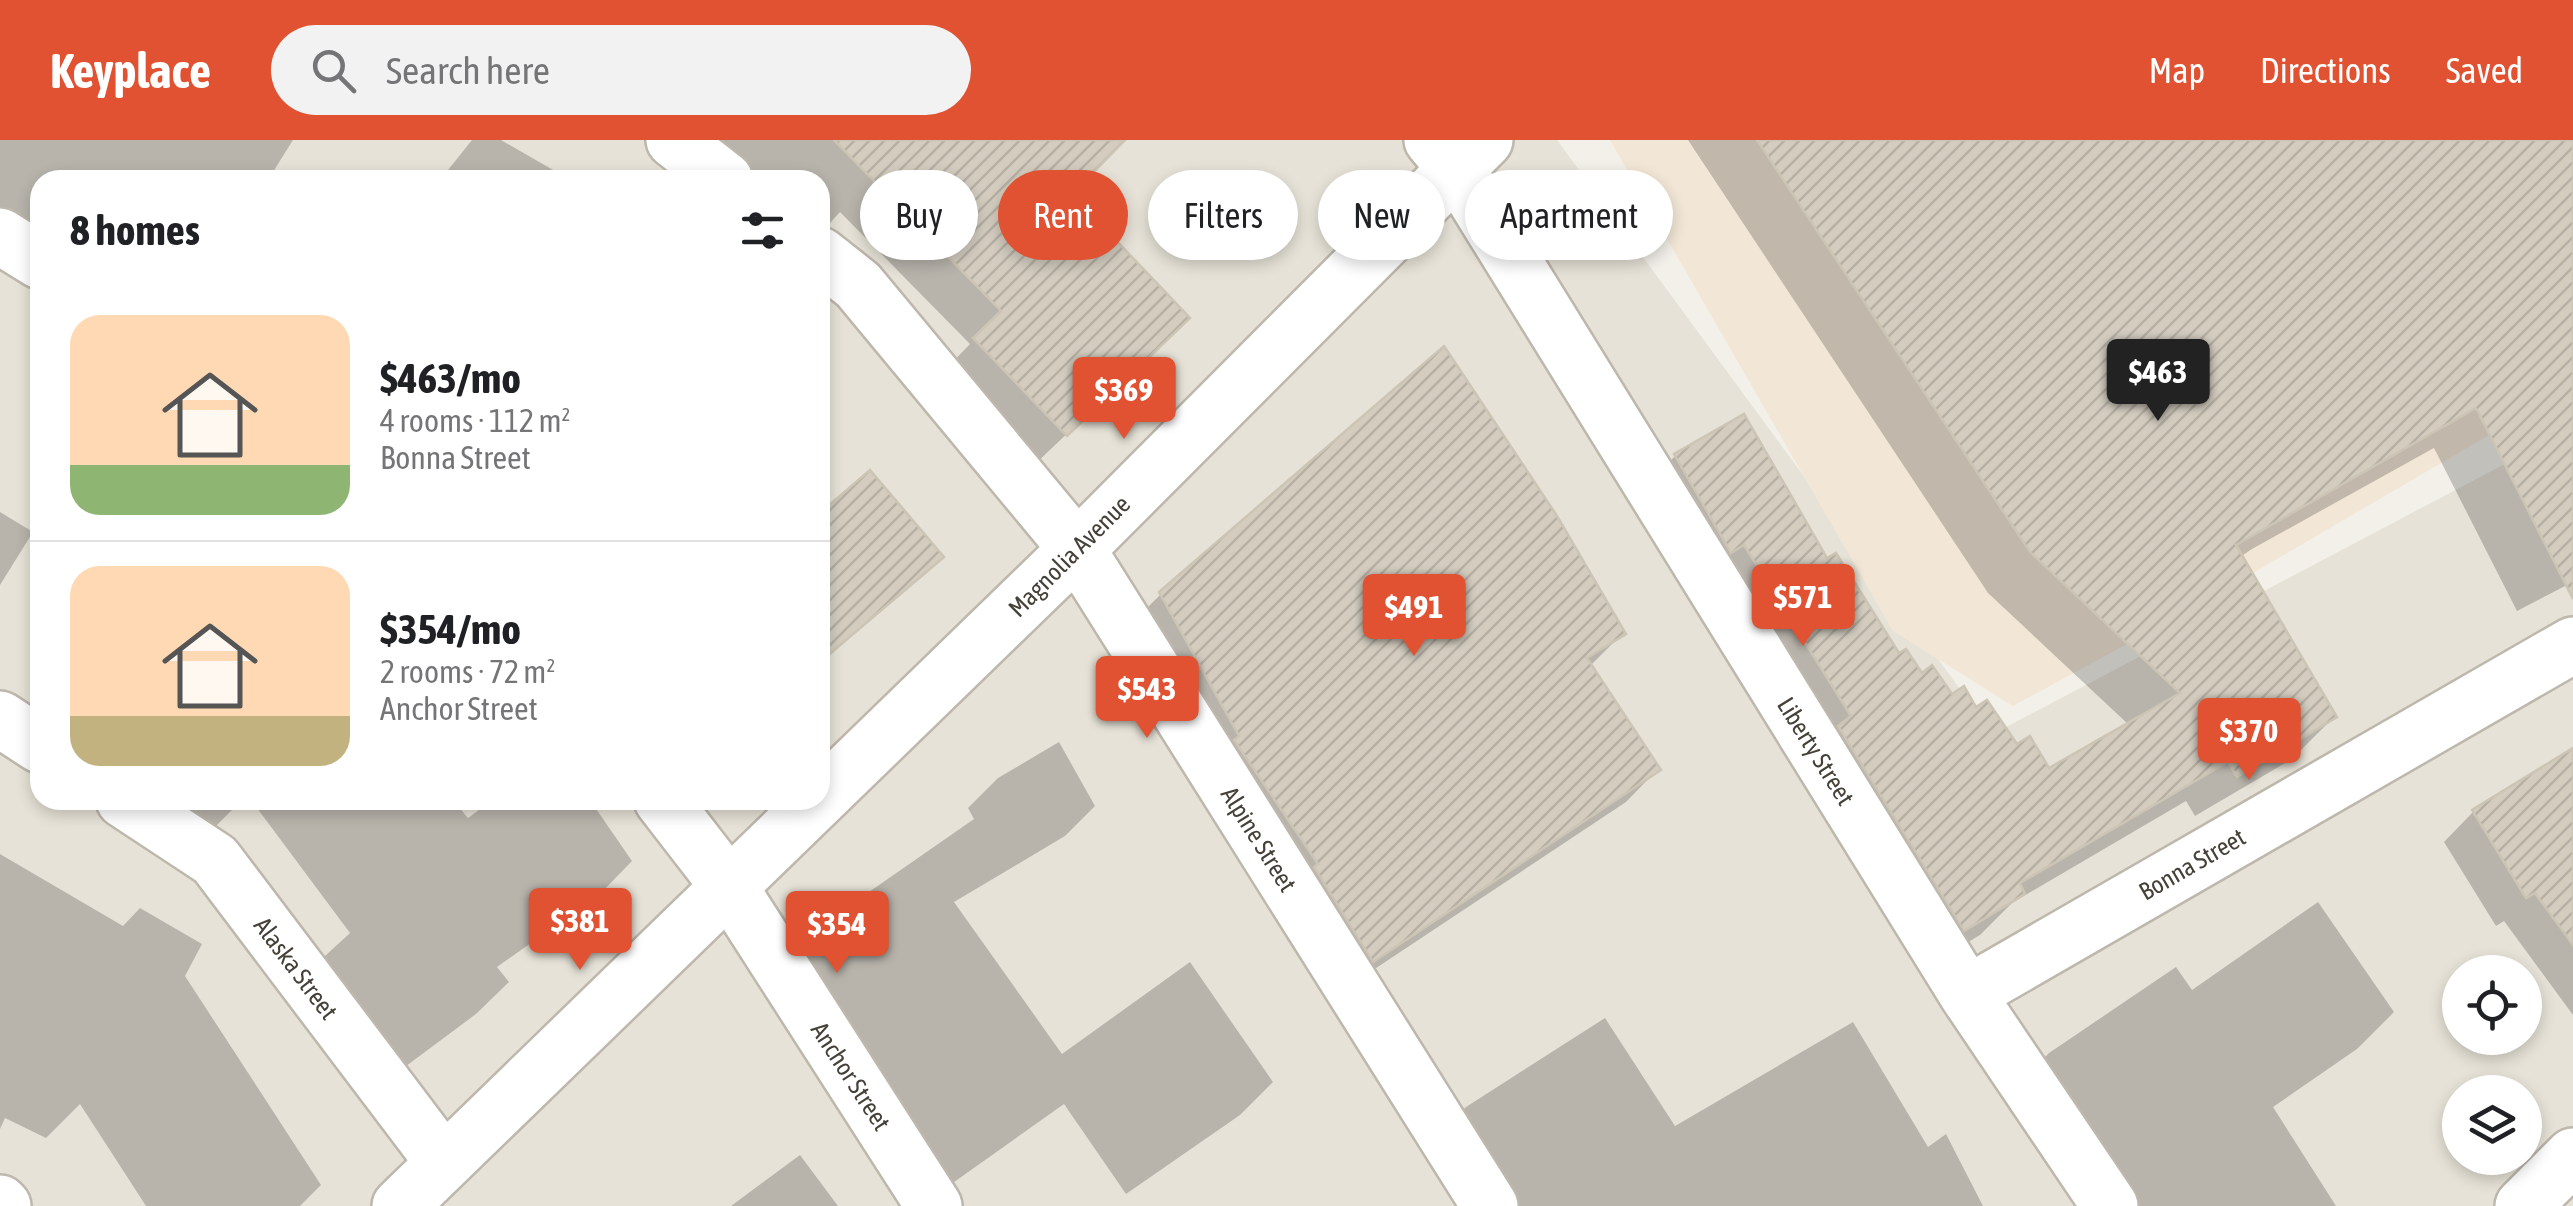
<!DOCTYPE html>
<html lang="en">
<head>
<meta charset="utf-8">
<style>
  :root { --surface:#fff; --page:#f2f2f2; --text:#202124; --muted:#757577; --line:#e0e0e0; --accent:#e05232 }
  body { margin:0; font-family:"Asap Condensed",sans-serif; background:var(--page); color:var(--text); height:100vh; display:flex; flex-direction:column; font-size:38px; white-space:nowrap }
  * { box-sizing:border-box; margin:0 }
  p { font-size:32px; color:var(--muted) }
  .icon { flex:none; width:55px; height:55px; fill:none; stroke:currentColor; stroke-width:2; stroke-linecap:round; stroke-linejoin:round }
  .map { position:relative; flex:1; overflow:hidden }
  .side { position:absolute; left:30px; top:30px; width:800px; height:640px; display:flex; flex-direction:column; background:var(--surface); border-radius:30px; box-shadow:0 5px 15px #0003 }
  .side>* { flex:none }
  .banner { position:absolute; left:860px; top:30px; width:950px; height:90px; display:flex; gap:20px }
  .buttons { position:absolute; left:2442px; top:815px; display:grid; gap:20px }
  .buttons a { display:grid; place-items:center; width:100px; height:100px; border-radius:50%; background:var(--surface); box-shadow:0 5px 15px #0003; font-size:50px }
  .price { position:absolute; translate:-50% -85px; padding:0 22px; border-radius:10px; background:var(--accent); color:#fff; font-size:32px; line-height:65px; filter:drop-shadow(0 2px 5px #0008) }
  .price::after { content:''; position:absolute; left:50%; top:60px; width:30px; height:22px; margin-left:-15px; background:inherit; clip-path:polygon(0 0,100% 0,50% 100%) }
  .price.current { background:#222; color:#fff }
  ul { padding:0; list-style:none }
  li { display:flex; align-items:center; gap:30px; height:250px; padding:0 40px }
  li+li { border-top:2px solid var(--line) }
  li span { display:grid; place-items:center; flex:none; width:280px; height:200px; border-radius:30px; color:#555 }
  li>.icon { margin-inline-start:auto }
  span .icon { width:120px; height:120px; fill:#fffc; stroke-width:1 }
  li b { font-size:42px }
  h2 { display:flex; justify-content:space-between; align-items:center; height:120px; padding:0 40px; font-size:42px }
  .pill { padding:0 35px; border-radius:45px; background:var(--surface); box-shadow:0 5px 15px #0003; font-size:35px; line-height:90px }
  .pill.current { background:var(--accent); color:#fff }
  header { display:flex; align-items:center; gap:60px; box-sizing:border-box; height:140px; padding:0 50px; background:var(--accent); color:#fff }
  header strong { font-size:48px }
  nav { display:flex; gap:55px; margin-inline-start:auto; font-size:35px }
  .search { width:700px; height:90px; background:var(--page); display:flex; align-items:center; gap:25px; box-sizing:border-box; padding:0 35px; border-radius:55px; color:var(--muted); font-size:38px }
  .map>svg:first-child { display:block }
  .residential { fill:#e6e2d7; fill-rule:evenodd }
  .commercial { fill:#f2e7d6 }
  .shadow { fill:#0003 }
  .building { fill:url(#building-hatch); stroke:#ccc4b4; stroke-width:2.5 }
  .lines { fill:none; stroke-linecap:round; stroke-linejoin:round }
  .minor-casing { stroke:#bdb7ac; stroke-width:60 }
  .minor { stroke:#fff; stroke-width:55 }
  .labels { text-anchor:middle; stroke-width:10; stroke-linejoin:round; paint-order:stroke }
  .street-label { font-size:25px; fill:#454038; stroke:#fff }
</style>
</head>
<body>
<header>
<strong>Keyplace</strong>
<div class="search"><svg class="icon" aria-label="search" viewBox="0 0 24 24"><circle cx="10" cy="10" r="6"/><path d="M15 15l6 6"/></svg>Search here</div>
<nav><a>Map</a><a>Directions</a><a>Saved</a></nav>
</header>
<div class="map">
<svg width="2573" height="1066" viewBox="0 0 2573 1066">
  <defs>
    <pattern id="building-hatch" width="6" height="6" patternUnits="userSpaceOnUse" patternTransform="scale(2.5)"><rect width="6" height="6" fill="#d3ccbf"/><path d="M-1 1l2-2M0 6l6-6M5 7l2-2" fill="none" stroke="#b6b0a5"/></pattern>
  </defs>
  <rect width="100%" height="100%" fill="#f2f0e9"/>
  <path class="residential" d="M 0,0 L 1557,0 L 1993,594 L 2573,288 L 2573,1066 L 0,1066 ZM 40,40 L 820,40 L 820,660 L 40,660 ZM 2460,832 L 2525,832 L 2525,898 L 2460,898 ZM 2460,952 L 2525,952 L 2525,1018 L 2460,1018 Z"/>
  <path class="commercial" d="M 1610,0 L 2573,0 L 2573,246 L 2188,471 L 2013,566 L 1893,491 Z"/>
  <path class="shadow" d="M 0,0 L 293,0 L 268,40 L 40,40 L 40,113 L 0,92 Z
    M 472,0 L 501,0 L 555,31 L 550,40 L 440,40 Z
    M 647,0 L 1121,0 L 1068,54 L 1155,210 L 1033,326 L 943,232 L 970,204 L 840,72 L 820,94 L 820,40 L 701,40 Z
    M 1688,0 L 2573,0 L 2573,453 L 2569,444 L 2517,471 L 2434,308 L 2252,409 L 2240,417 L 2334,577 L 2292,619 L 2195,676 L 2186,661 L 2012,763 L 1980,795 L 1922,830 L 1634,358 L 1675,316 L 1743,277 L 1826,422 L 1898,517 L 1921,536 L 1976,571 L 2049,632 L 2129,585 L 1988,453 Z
    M 0,372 L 33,392 L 0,445 Z
    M 820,376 L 941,417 L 820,524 Z
    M 1161,454 L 1623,493 L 1589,527 L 1658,629 L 1626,662 L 1340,852 L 1128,487 Z
    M 1059,602 L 1095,666 L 1065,696 L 954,762 L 1062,914 L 1190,822 L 1273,942 L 1240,975 L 1126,1054 L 1064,964 L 940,1052 L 780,823 L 810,793 L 974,679 L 968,668 L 998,638 Z
    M 2573,609 L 2573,875 L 2504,781 L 2496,786 L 2444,702 L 2473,672 Z
    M 123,660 L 242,660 L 212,690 Z
    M 251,660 L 453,660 L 468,678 L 492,660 L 590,660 L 632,721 L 600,754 L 497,827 L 509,842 L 476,874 L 382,944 L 301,838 L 350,793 Z
    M 0,714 L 123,786 L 140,768 L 202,804 L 185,836 L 321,1045 L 300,1066 L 146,1066 L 80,964 L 46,998 L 5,978 L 0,989 Z
    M 2318,762 L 2394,872 L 2357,909 L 2273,967 L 2336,1066 L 2092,1066 L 2012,951 L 2049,913 L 2176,827 L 2192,850 Z
    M 1605,878 L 1675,986 L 1853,882 L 1928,1007 L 1946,994 L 1983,1066 L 1477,1066 L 1434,999 L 1466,967 Z
    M 800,1015 L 838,1066 L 731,1066 Z"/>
  <path class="building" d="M 834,0 L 1125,0 L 1072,54 L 1190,178 L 1067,296 L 973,198 L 1001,171 Z
    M 1757,0 L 2573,0 L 2573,459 L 2476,268 L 2236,405 L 2337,577 L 2237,637 L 2228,622 L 2020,743 L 2025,754 L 1964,791 L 1838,586 L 1851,576 L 1744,405 L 1731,413 L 1674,314 L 1744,274 L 1827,418 L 1836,413 L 1899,513 L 1906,509 L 1922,533 L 1932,525 L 1952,554 L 1964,546 L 1976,567 L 1987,560 L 2017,604 L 2030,596 L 2049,628 L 2180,553 L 2030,412 Z
    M 1444,206 L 1557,376 L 1626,494 L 1587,518 L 1661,630 L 1373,822 L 1314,727 L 1318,724 L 1234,600 L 1239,596 L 1159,452 Z
    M 870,330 L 944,417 L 820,522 L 820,373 Z
    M 2573,608 L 2573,805 L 2535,753 L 2526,758 L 2472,670 Z"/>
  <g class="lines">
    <g class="minor-casing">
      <path id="minor" d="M 674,0 L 725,40
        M 1432,0 L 1457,30 L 1967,854 L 2110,1066
        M 0,96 L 40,121
        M 820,115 L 858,145 L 1077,409 L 1490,1066
        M 0,579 L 40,605
        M 124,660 L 215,720 L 444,1023
        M 662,660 L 730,748 L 934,1066
        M 1967,854 L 2573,505
        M 0,1063 L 3,1066
        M 400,1066 L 1077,409 L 1485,0
        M 2523,1066 L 2573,1016"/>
    </g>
    <use href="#minor" class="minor"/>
  </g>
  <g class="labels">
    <g class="street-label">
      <text transform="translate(1069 416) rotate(-45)" y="9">Magnolia Avenue</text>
      <text transform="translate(1816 611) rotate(58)" y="9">Liberty Street</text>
      <text transform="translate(1259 699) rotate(58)" y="9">Alpine Street</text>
      <text transform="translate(2192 724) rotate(-30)" y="9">Bonna Street</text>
      <text transform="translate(296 828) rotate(53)" y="9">Alaska Street</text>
      <text transform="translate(851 936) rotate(57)" y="9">Anchor Street</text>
    </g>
  </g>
</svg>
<div class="buttons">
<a><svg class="icon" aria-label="locate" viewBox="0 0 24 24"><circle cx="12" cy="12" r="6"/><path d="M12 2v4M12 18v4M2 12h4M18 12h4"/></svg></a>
<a><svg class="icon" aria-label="layers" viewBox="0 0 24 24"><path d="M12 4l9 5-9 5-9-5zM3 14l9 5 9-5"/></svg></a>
</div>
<b class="price current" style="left:2158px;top:284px">$463</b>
<b class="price" style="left:1124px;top:302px">$369</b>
<b class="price" style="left:1803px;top:509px">$571</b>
<b class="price" style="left:1414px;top:519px">$491</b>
<b class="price" style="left:1147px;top:601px">$543</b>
<b class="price" style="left:2249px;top:643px">$370</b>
<b class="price" style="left:580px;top:833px">$381</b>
<b class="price" style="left:837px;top:836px">$354</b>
<div class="banner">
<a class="pill">Buy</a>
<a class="pill current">Rent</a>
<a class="pill">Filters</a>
<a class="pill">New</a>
<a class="pill">Apartment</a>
</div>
<section class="side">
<h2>8 homes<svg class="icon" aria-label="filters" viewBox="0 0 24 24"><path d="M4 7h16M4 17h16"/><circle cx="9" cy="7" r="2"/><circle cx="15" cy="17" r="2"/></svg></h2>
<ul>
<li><span style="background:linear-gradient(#ffd9b3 75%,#8fb573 0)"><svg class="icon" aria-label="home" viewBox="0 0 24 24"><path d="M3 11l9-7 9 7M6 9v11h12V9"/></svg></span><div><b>$463/mo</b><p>4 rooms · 112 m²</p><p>Bonna Street</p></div></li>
<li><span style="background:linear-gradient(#ffd9b3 75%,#c2b280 0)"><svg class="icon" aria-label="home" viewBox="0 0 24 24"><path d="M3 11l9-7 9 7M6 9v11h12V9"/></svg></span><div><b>$354/mo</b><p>2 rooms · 72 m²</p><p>Anchor Street</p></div></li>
</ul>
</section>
</div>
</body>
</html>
